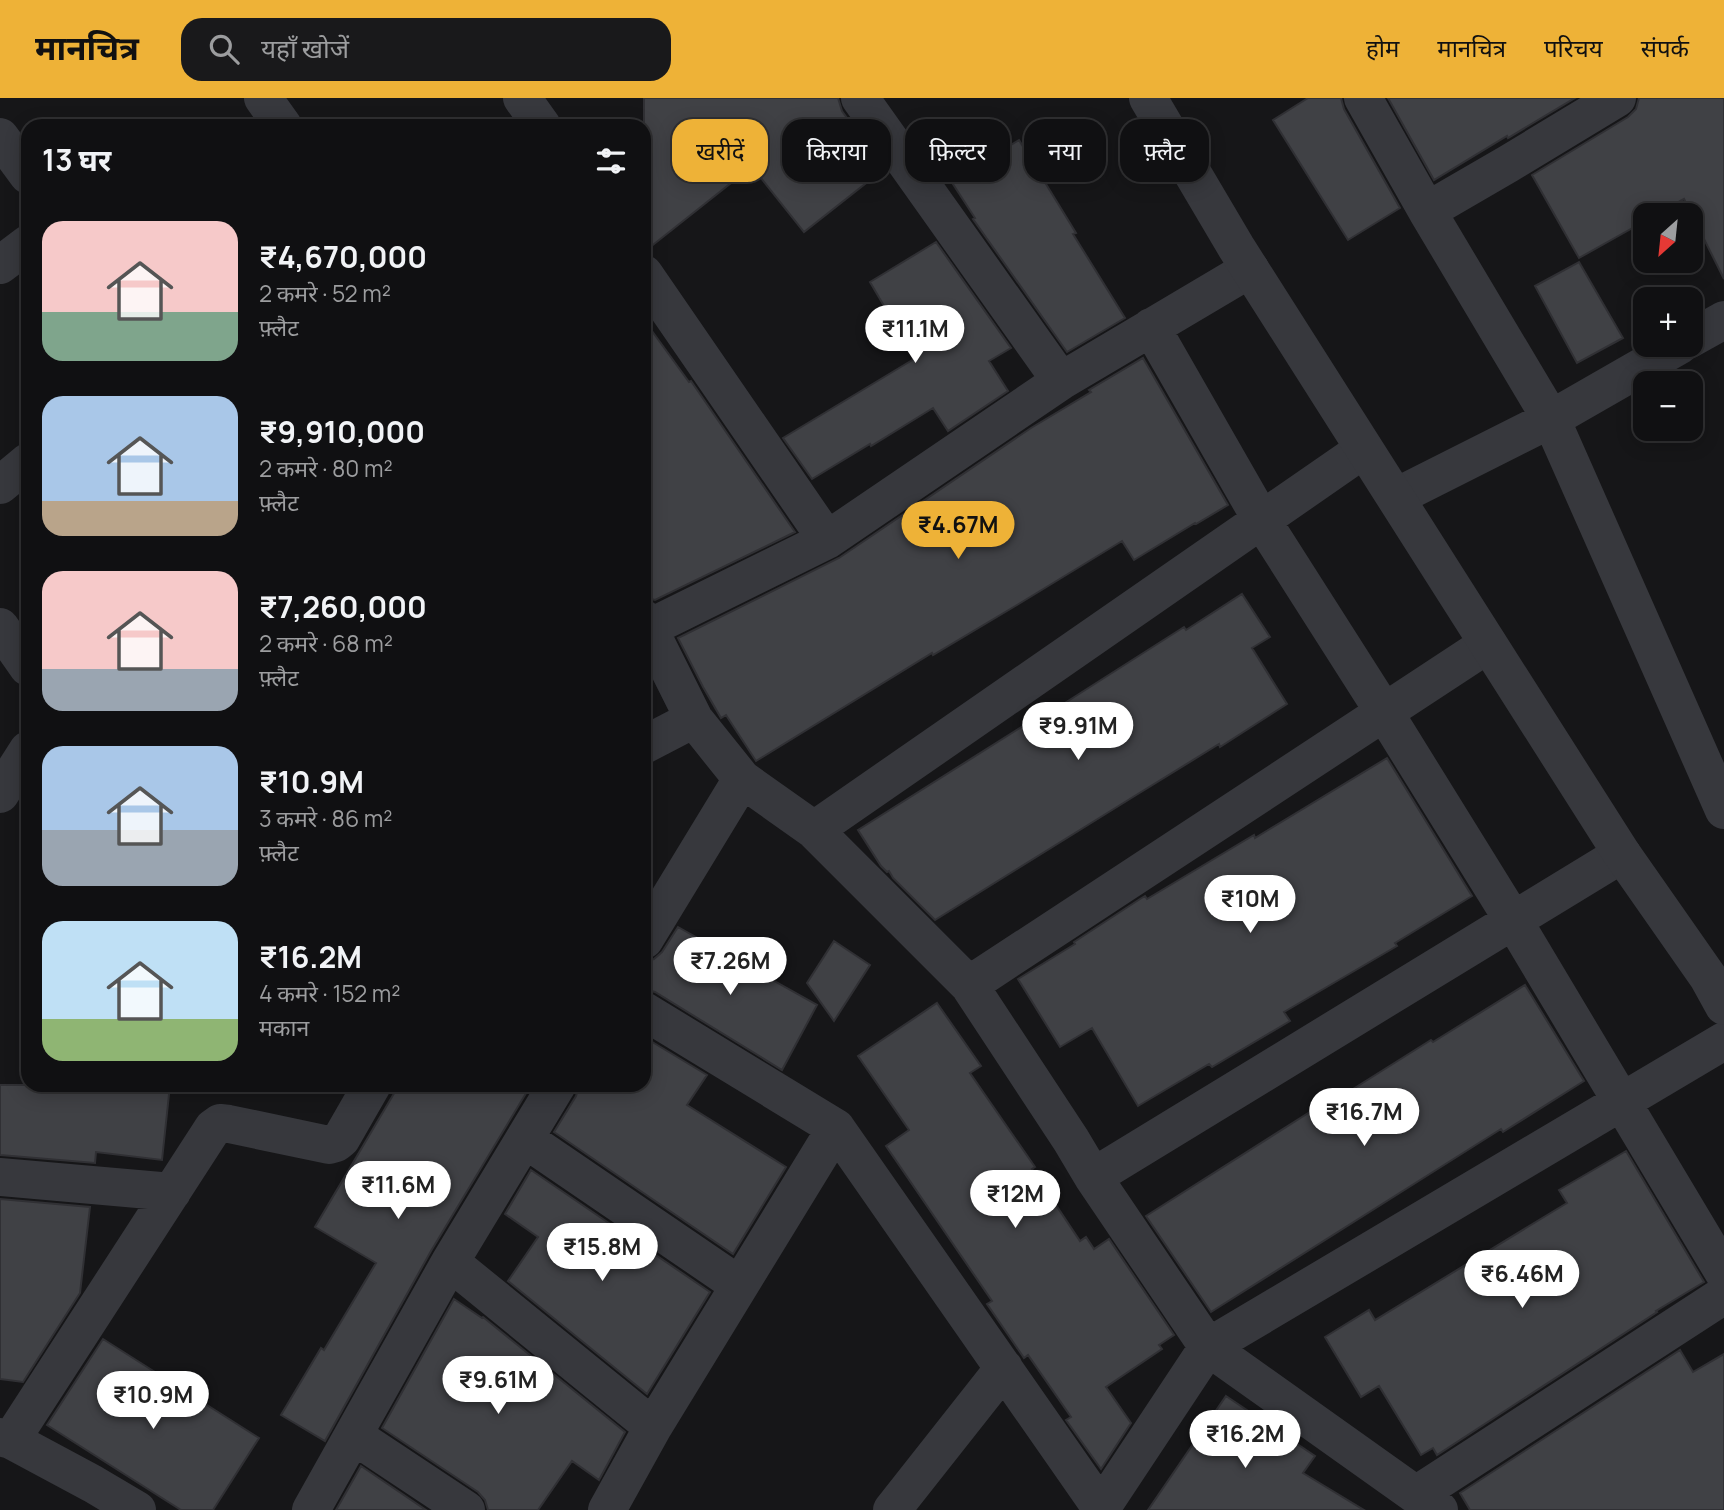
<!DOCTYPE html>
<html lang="hi">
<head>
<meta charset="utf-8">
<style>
  :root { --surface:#101012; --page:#19191b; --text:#f1f3f6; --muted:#9c9d9f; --line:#303032; --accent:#eeb237 }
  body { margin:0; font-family:Manrope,"Noto Sans Devanagari",sans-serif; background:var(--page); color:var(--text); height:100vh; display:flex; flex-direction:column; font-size:26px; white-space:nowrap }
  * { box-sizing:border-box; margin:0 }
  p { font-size:23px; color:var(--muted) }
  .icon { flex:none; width:38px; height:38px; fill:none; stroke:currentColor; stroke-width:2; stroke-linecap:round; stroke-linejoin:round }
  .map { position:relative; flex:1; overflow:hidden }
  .sheet { position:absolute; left:21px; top:21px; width:630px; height:973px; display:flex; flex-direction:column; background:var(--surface); border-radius:21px; box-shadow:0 4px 18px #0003,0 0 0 2px var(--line) }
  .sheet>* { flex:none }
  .hud { position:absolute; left:672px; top:21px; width:665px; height:63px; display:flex; gap:14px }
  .needle { width:46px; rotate:207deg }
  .tools { position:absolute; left:1633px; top:105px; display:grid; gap:14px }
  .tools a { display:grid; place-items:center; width:70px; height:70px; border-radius:14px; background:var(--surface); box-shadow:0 4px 18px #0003,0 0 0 2px var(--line); font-size:35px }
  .price { position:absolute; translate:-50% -60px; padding:0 16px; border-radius:24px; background:#fff; color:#222; font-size:23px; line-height:46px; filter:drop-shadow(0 2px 4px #0008) }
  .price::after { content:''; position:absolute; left:50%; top:42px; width:21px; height:16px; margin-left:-10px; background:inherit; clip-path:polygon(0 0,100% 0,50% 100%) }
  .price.on { background:var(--accent); color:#111 }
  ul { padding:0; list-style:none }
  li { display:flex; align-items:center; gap:21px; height:175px; padding:0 21px }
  li span { display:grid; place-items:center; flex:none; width:196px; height:140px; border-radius:21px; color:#555 }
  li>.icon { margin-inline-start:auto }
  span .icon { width:84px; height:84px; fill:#fffc; stroke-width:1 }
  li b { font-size:30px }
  h2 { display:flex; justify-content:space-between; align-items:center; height:84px; padding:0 21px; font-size:30px }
  .tag { padding:0 24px; border-radius:21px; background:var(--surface); box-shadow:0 4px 18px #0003,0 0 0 2px var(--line); font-size:24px; line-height:63px }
  .tag.on { background:var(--accent); color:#111 }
  header { display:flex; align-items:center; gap:42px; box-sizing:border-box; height:98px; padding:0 35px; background:var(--accent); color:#111 }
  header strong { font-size:33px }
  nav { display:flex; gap:38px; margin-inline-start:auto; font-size:24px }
  .search { width:490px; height:63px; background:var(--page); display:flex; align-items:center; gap:18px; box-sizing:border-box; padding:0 24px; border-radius:21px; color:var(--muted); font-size:26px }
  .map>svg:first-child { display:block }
  .building { fill:#404145; stroke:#303034; stroke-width:2 }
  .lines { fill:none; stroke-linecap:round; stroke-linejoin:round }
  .minor { stroke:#37383d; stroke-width:38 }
  .tertiary { stroke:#37383d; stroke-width:38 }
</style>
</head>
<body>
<header>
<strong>मानचित्र</strong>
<div class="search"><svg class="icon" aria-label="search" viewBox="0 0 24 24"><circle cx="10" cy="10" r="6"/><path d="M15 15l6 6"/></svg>यहाँ खोजें</div>
<nav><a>होम</a><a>मानचित्र</a><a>परिचय</a><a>संपर्क</a></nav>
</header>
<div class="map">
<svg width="1724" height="1412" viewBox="0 0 1724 1412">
  <rect width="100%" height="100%" fill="#161618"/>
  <path class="building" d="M 644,0 L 838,0 L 842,13 L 884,71 L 804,134 L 753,70 L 747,75 L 745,74 L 644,154 Z
    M 1308,0 L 1341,0 L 1344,11 L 1400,110 L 1348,142 L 1273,22 Z
    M 1388,0 L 1575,0 L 1508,40 L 1507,38 L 1434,82 Z
    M 1639,0 L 1724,0 L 1724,181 L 1684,101 L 1655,117 L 1645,117 L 1645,123 L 1579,160 L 1532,77 L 1628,19 L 1636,11 Z
    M 1019,42 L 1076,135 L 1073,136 L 1125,220 L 1067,254 L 973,121 L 975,120 L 951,83 Z
    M 936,144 L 1011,250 L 989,263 L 1008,293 L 948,333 L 933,310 L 871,348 L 870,346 L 812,381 L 783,340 L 914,261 L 895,231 L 897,230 L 870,184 Z
    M 1579,164 L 1623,240 L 1577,265 L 1535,188 Z
    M 644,222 L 689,284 L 691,283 L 795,434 L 655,502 L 644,499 Z
    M 1143,260 L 1228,407 L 1196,426 L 1195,425 L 1134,462 L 1122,443 L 1017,507 L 933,557 L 932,555 L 756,663 L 726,617 L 721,620 L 703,589 L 678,540 L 839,460 L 1031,330 L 1091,294 L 1089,292 Z
    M 1242,496 L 1270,539 L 1252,550 L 1287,606 L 1220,649 L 1219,646 L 1133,699 L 935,822 L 893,780 L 889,773 L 887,774 L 881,768 L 858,732 L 1023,628 L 1024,631 L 1184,529 L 1186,532 Z
    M 1387,660 L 1472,798 L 1395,845 L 1397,848 L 1284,914 L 1290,923 L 1212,969 L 1209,966 L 1138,1008 L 1092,930 L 1060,949 L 1018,881 L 1075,846 L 1074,844 L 1140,801 L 1145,798 L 1147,801 L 1254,737 L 1255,740 Z
    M 678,829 L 817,907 L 782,972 L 655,894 L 644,891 L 644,864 L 654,861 L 662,854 Z
    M 834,843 L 870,867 L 834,923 L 807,885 Z
    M 1525,887 L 1584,983 L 1503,1034 L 1501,1031 L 1211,1214 L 1146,1118 L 1324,1005 L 1326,1008 L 1431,942 L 1433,944 Z
    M 937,905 L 981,968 L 970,975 L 1035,1069 L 1032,1071 L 1080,1143 L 1086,1139 L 1094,1151 L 1109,1141 L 1174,1237 L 1159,1247 L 1162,1251 L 1106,1289 L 1131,1325 L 1101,1371 L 1066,1322 L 1071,1319 L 1028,1257 L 1024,1260 L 987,1206 L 992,1203 L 886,1048 L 909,1032 L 858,958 Z
    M 644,939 L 707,977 L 687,1007 L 786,1069 L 733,1156 L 554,1034 L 576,998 L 579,987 L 644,987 Z
    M 0,987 L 170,987 L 162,1062 L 96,1054 L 95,1065 L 0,1057 Z
    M 399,987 L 531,987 L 431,1153 L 325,1343 L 281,1317 L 321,1250 L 324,1252 L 376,1165 L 315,1129 Z
    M 1626,1053 L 1704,1184 L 1656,1213 L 1657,1214 L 1437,1357 L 1433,1350 L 1421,1357 L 1379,1288 L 1361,1299 L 1325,1239 L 1369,1212 L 1375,1222 L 1567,1105 L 1559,1092 Z
    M 531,1072 L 710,1194 L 647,1296 L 508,1183 L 538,1139 L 505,1116 Z
    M 0,1101 L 90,1109 L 80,1195 L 23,1284 L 0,1281 Z
    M 454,1201 L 482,1220 L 483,1219 L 625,1334 L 599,1382 L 572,1363 L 538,1412 L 488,1412 L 485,1402 L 478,1394 L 382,1330 Z
    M 103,1241 L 259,1340 L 213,1412 L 181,1412 L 47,1327 Z
    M 1680,1252 L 1693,1274 L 1724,1256 L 1724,1412 L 1470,1412 L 1460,1395 Z
    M 1226,1298 L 1315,1358 L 1303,1375 L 1364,1412 L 1148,1412 Z
    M 361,1368 L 426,1412 L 336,1412 Z"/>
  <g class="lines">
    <path class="minor" d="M 263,0 L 283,28
      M 522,0 L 542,28
      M 860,0 L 1061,283
      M 1363,0 L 1427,113
      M 1617,0 L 1508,66 L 1427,113 L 1551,321 L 1724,712
      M 0,39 L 28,77
      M 0,167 L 28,146
      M 644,176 L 827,442
      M 1151,229 L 1261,421 L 1384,614 L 1513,822 L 1724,1175
      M 1690,241 L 1724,222
      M 0,387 L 28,364
      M 1396,399 L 1551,321 L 1680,247
      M 644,521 L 694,621 L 742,681 L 814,732 L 969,887 L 1071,1042 L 1093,1079 L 1208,1249 L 1416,1397 L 1439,1412
      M 0,529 L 28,569
      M 649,530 L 827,442 L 1061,283 L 1250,171
      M 644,647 L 694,621
      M 0,696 L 28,652
      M 814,732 L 1364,351
      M 644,842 L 742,681
      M 969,887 L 1488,546
      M 644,913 L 836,1030 L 1101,1410
      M 525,1041 L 739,1187
      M 0,1079 L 172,1094
      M 1093,1079 L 1622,756
      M 450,1164 L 653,1329
      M 353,1337 L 466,1412
      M 0,1339 L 11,1342 L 93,1386 L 137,1412
      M 11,1342 L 213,1030 L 220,1025 L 229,1026 L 329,1047 L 336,1045 L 341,1041 L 372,987
      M 1416,1397 L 1724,1197
      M 311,1412 L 450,1164 L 557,987
      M 607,1412 L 653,1329 L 836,1030
      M 892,1412 L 1004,1270
      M 1100,1412 L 1208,1249 L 1724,943"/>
    <path class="tertiary" d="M 1148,0 L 1236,149 L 1622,756 L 1708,879 L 1724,908"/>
  </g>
</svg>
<div class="tools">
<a><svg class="needle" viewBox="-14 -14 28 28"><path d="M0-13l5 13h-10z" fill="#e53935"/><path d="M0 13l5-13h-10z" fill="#9c9d9f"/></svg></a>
<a>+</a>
<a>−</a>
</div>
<b class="price" style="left:915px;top:267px">₹11.1M</b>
<b class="price on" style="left:958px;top:463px">₹4.67M</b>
<b class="price" style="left:1078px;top:664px">₹9.91M</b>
<b class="price" style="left:1250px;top:837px">₹10M</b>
<b class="price" style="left:730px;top:899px">₹7.26M</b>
<b class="price" style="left:1364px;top:1050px">₹16.7M</b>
<b class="price" style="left:398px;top:1123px">₹11.6M</b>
<b class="price" style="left:1015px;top:1132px">₹12M</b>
<b class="price" style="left:602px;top:1185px">₹15.8M</b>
<b class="price" style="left:1522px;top:1212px">₹6.46M</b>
<b class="price" style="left:498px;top:1318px">₹9.61M</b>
<b class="price" style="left:153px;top:1333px">₹10.9M</b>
<b class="price" style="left:1245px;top:1372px">₹16.2M</b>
<div class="hud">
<a class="tag on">खरीदें</a>
<a class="tag">किराया</a>
<a class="tag">फ़िल्टर</a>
<a class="tag">नया</a>
<a class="tag">फ़्लैट</a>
</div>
<section class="sheet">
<h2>13 घर<svg class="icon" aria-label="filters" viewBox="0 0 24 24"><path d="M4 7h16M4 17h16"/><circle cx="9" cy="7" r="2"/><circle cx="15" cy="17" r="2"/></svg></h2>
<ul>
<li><span style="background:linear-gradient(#f6c9c9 65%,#7fa58c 0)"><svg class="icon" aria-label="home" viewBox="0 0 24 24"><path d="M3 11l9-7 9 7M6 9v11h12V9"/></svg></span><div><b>₹4,670,000</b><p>2 कमरे · 52 m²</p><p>फ़्लैट</p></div></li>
<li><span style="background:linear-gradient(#a9c7e8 75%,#b9a48a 0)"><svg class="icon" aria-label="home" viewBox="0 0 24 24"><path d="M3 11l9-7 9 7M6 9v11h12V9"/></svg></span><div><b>₹9,910,000</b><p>2 कमरे · 80 m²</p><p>फ़्लैट</p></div></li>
<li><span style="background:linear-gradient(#f6c9c9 70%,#9aa5b1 0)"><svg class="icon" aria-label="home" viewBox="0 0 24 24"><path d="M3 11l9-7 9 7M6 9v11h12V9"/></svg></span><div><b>₹7,260,000</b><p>2 कमरे · 68 m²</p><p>फ़्लैट</p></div></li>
<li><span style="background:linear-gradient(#a9c7e8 60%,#9aa5b1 0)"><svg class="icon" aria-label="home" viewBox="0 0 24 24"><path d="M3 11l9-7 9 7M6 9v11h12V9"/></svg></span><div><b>₹10.9M</b><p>3 कमरे · 86 m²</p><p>फ़्लैट</p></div></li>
<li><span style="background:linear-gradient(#bfe0f5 70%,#8fb573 0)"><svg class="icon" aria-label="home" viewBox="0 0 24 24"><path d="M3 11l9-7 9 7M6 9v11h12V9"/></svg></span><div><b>₹16.2M</b><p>4 कमरे · 152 m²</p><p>मकान</p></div></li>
</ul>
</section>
</div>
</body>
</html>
